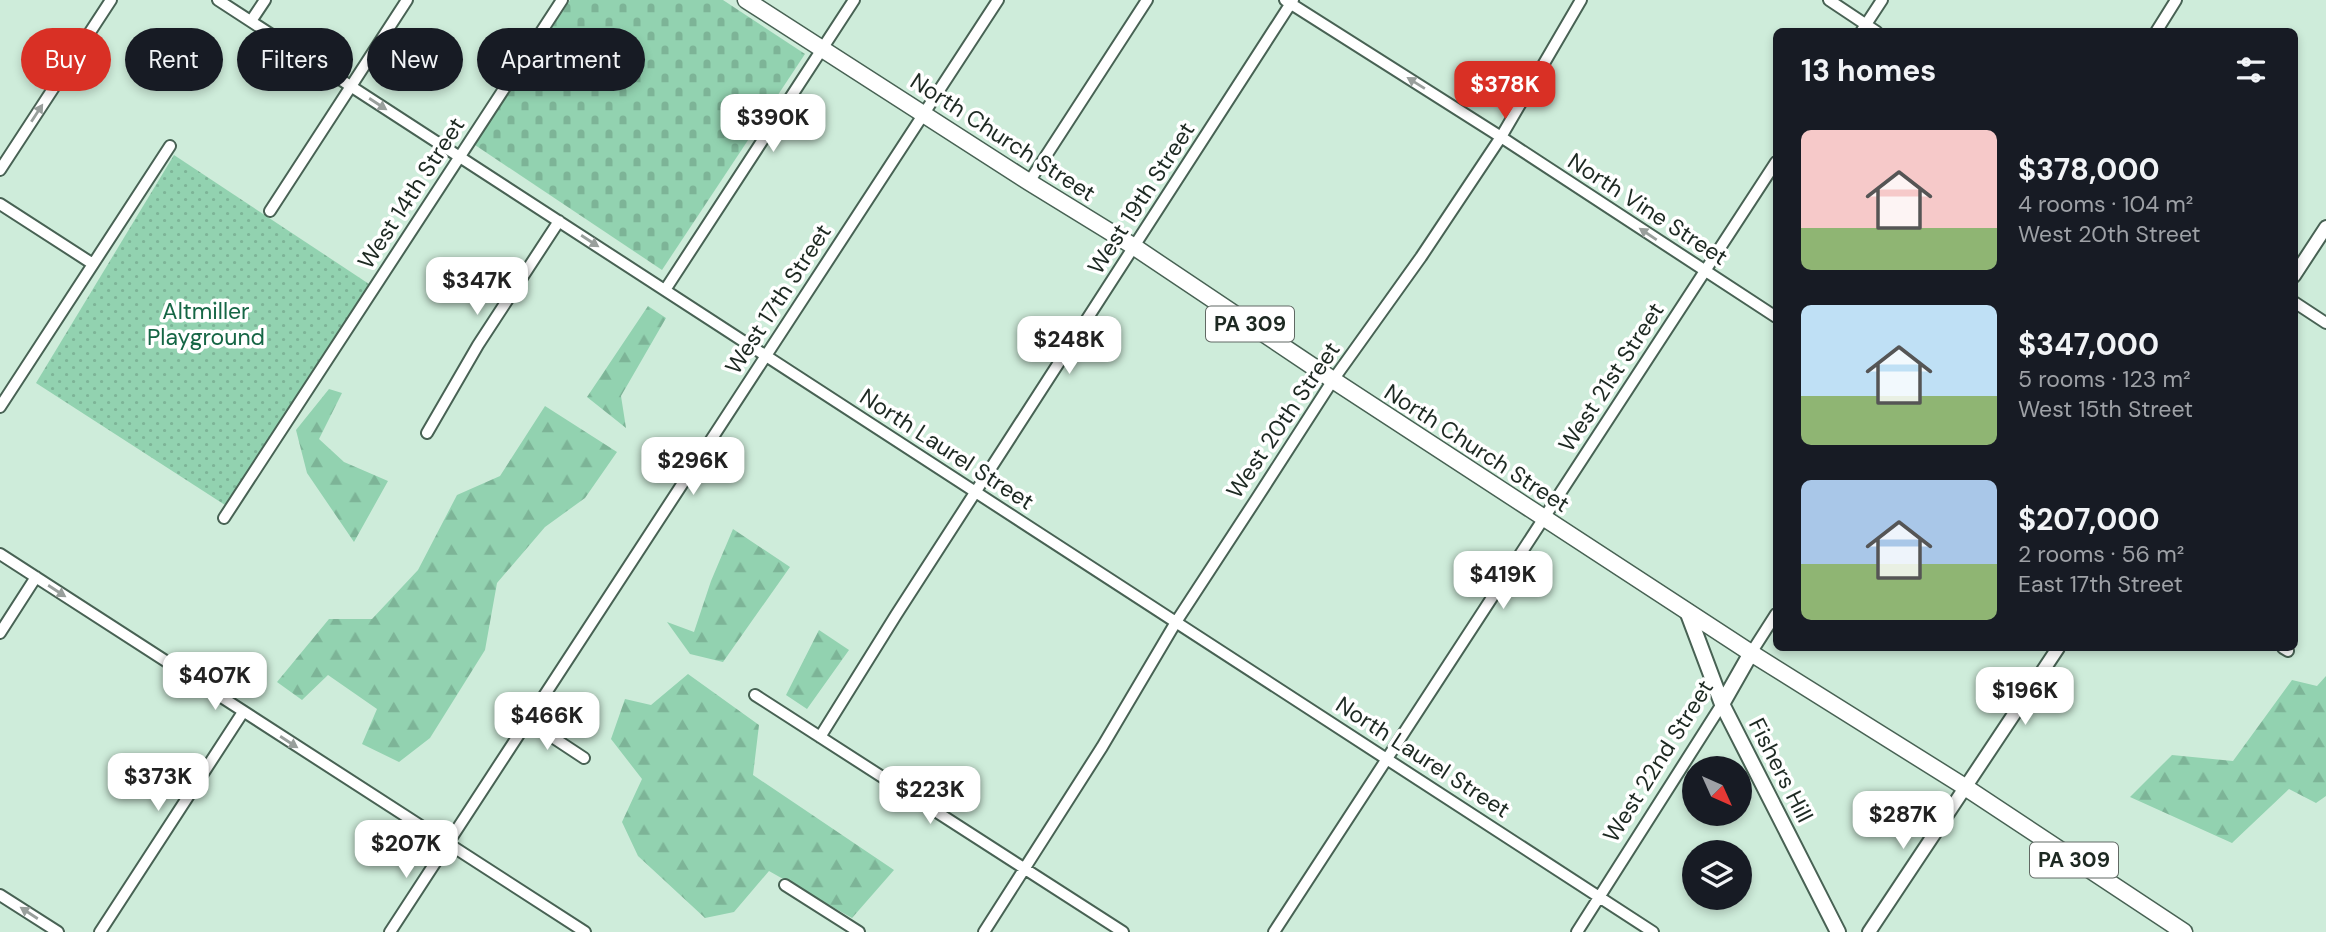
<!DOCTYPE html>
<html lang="en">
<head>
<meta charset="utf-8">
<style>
  :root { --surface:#171b24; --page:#20242c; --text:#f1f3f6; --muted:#9ea1a6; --accent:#d93025 }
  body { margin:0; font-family:"DM Sans",sans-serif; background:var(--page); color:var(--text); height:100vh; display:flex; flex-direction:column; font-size:26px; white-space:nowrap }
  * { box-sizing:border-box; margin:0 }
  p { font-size:23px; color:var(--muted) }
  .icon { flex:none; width:38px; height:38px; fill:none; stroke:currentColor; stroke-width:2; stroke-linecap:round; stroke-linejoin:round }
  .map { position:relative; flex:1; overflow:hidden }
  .details { position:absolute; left:1773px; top:28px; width:525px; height:623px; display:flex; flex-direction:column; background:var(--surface); border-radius:10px; box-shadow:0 4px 10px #0003 }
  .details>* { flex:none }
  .guide { position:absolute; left:21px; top:28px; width:665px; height:63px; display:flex; gap:14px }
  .needle { width:46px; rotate:135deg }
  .fabs { position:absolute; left:1682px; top:756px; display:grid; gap:14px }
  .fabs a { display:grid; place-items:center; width:70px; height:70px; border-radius:50%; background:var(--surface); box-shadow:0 4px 10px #0003; font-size:35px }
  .price { position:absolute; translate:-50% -60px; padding:0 16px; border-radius:14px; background:#fff; color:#222; font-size:23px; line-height:46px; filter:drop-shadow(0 2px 4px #0008) }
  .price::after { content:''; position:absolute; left:50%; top:42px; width:21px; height:16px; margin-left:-10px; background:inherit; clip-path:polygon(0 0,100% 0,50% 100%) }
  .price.selected { background:var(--accent); color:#fff }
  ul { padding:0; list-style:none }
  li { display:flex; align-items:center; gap:21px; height:175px; padding:0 28px }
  li span { display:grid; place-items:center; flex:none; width:196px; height:140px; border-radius:10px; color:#555 }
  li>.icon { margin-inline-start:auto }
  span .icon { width:84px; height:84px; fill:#fffc; stroke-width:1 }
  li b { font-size:30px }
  h2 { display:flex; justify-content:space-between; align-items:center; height:84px; padding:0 28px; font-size:30px }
  .tag { padding:0 24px; border-radius:32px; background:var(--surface); box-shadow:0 4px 10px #0003; font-size:24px; line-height:63px }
  .tag.selected { background:var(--accent); color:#fff }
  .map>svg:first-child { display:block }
  .forest { fill:url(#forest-firs) }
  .cemetery { fill:url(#cemetery-stones) }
  .park { fill:url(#park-dots) }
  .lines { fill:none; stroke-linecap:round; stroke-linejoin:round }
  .minor-casing { stroke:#486254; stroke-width:14 }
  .tertiary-casing { stroke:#486254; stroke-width:16 }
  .secondary-casing { stroke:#486254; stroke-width:18 }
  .primary-casing { stroke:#486254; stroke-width:19 }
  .minor { stroke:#fff; stroke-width:10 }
  .tertiary { stroke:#fff; stroke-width:12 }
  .secondary { stroke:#fff; stroke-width:14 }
  .primary { stroke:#fff; stroke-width:16 }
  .oneway { fill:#999f9c }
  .labels { text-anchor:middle; stroke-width:7; stroke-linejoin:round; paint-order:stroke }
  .shield { fill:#fff; stroke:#616964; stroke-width:2 }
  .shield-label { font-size:21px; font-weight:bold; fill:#1d2922 }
  .street-label { font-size:23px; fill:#1d2922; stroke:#fff }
  .park-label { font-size:23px; fill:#156645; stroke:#fff }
</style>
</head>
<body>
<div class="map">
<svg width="2326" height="932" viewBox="0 0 2326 932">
  <defs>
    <pattern id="forest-firs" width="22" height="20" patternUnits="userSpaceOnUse" patternTransform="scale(1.75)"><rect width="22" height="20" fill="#92d2b0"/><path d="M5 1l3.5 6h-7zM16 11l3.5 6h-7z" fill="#7db497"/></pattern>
    <pattern id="cemetery-stones" width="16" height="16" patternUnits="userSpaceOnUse" patternTransform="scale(1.75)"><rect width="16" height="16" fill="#92d2b0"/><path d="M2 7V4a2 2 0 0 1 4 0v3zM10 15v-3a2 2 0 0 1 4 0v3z" fill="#7db497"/></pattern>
    <pattern id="park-dots" width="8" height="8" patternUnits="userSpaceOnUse" patternTransform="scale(1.75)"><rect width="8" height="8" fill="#92d2b0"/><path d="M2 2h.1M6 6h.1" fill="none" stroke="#7db497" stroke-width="1.8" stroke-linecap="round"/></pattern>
  </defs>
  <rect width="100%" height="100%" fill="#ceecda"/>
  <path class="forest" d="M 648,306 L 666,318 L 621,396 L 626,428 L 587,397 Z
    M 329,389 L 342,393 L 319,439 L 344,462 L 388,481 L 354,542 L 307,473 L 296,430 Z
    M 545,406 L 617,452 L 585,498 L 545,527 L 497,583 L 485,650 L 430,738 L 399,762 L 362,744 L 377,709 L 328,675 L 302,700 L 277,682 L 329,619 L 372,619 L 418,570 L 457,495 L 500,476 Z
    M 733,529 L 790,567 L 723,662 L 690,654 L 667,622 L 694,632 L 711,581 Z
    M 819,630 L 849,650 L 807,709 L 786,695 Z
    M 688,674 L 759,725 L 753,775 L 894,870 L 852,918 L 769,871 L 734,912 L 705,918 L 638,856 L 622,822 L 642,779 L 611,739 L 625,699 L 651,705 Z
    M 2326,676 L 2326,796 L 2316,803 L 2289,789 L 2232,843 L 2130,797 L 2172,755 L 2233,761 L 2292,680 L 2317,686 Z"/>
  <path class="cemetery" d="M 570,0 L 723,0 L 805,54 L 662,270 L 475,145 Z"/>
  <path class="park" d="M 174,155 L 369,284 L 225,505 L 36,383 Z"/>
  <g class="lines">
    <g class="minor-casing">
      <path id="minor" d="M 218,0 L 1653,932
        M 1285,0 L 1501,137 L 1776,317
        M 1829,0 L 1877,32
        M 251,21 L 265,0
        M 1861,32 L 1882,0
        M 2156,32 L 2176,0
        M 0,170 L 111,0
        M 1029,182 L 1147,0
        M 0,204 L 93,264
        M 270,211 L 407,0
        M 665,290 L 854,0
        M 2294,302 L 2326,323
        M 0,407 L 170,146
        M 427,433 L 478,345 L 559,221
        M 224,518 L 562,0
        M 0,554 L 585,932
        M 0,633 L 36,577
        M 2283,648 L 2288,651
        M 1751,653 L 1776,614
        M 755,695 L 1123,932
        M 528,721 L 584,758
        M 820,737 L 896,615 L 1293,0
        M 785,885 L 859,932
        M 0,895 L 58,932
        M 100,932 L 243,712
        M 390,932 L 998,0
        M 984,932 L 1102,747 L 1176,622 L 1257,498 L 1333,380 L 1421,257 L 1501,137 L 1581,0
        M 1274,932 L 1776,162
        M 1577,932 L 1722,704"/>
    </g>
    <g class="tertiary-casing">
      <path id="tertiary" d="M 2294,276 L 2326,227
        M 1869,932 L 2058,648"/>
    </g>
    <g class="secondary-casing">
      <path id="secondary" d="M 1687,611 L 1722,704 L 1838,932
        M 1722,704 L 1751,653"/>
    </g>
    <g class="primary-casing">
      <path id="primary" d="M 746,0 L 1029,182 L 1133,246 L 1333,380 L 1751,653 L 1965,787 L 2184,932"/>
    </g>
    <use href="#minor" class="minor"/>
    <use href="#tertiary" class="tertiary"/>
    <use href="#secondary" class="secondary"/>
    <use href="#primary" class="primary"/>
  </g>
  <defs><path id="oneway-solid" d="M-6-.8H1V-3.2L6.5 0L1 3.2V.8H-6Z" transform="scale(1.75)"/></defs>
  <g class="oneway">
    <use href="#oneway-solid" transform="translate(1416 83) rotate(-148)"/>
    <use href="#oneway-solid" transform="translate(378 104) rotate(33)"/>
    <use href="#oneway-solid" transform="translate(37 113) rotate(-57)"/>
    <use href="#oneway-solid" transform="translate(1648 234) rotate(-146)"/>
    <use href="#oneway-solid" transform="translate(590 241) rotate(33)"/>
    <use href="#oneway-solid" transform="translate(57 591) rotate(33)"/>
    <use href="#oneway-solid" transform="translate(289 742) rotate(33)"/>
    <use href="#oneway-solid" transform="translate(29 913) rotate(-147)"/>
  </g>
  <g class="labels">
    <g class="shield">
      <rect x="1206" y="306.5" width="88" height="35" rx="5"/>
      <rect x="2030" y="842.5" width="88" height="35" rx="5"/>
    </g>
    <g class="shield-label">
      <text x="1250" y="331">PA 309</text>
      <text x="2074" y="867">PA 309</text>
    </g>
    <g class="street-label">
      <text transform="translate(1003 137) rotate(33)" y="8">North Church Street</text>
      <text transform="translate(411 193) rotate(-57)" y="8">West 14th Street</text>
      <text transform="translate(1141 198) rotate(-57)" y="8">West 19th Street</text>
      <text transform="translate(1648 209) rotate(33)" y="8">North Vine Street</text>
      <text transform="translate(778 299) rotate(-57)" y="8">West 17th Street</text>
      <text transform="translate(1611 377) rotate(-57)" y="8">West 21st Street</text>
      <text transform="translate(1283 420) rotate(-56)" y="8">West 20th Street</text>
      <text transform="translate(1477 448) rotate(33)" y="8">North Church Street</text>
      <text transform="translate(947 449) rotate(33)" y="8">North Laurel Street</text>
      <text transform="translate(1423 757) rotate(33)" y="8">North Laurel Street</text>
      <text transform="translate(1658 761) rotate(-58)" y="8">West 22nd Street</text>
      <text transform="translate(1781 770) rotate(63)" y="8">Fishers Hill</text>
    </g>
    <g class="park-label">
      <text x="206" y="319">Altmiller<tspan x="206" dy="26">Playground</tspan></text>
    </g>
  </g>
</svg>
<div class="fabs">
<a><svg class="needle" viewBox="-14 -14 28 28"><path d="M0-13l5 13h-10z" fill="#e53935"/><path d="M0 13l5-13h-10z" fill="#9ea1a6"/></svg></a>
<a><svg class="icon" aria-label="layers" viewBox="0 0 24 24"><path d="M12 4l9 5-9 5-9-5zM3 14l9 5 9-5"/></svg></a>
</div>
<b class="price selected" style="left:1505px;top:121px">$378K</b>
<b class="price" style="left:773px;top:154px">$390K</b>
<b class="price" style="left:477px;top:317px">$347K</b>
<b class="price" style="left:1069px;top:376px">$248K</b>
<b class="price" style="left:693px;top:497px">$296K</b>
<b class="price" style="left:1503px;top:611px">$419K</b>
<b class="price" style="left:215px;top:712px">$407K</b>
<b class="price" style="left:2025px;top:727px">$196K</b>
<b class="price" style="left:547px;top:752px">$466K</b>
<b class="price" style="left:158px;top:813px">$373K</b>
<b class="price" style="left:930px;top:826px">$223K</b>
<b class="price" style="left:1903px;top:851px">$287K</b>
<b class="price" style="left:406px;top:880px">$207K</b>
<div class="guide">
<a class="tag selected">Buy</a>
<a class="tag">Rent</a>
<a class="tag">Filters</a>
<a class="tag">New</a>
<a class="tag">Apartment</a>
</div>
<section class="details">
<h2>13 homes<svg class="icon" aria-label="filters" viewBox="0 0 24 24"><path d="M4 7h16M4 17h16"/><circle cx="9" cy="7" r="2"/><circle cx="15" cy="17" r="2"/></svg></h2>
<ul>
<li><span style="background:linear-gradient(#f6c9c9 70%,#8fb573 0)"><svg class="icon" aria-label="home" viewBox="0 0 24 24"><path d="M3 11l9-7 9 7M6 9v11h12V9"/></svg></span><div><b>$378,000</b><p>4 rooms · 104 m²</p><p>West 20th Street</p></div></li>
<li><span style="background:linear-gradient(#bfe0f5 65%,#8fb573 0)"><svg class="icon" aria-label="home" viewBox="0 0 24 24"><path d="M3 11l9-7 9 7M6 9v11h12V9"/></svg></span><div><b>$347,000</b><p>5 rooms · 123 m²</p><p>West 15th Street</p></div></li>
<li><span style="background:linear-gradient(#a9c7e8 60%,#8fb573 0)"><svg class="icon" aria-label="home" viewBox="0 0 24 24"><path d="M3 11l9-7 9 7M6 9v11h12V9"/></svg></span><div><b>$207,000</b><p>2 rooms · 56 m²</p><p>East 17th Street</p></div></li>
</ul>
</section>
</div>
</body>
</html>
